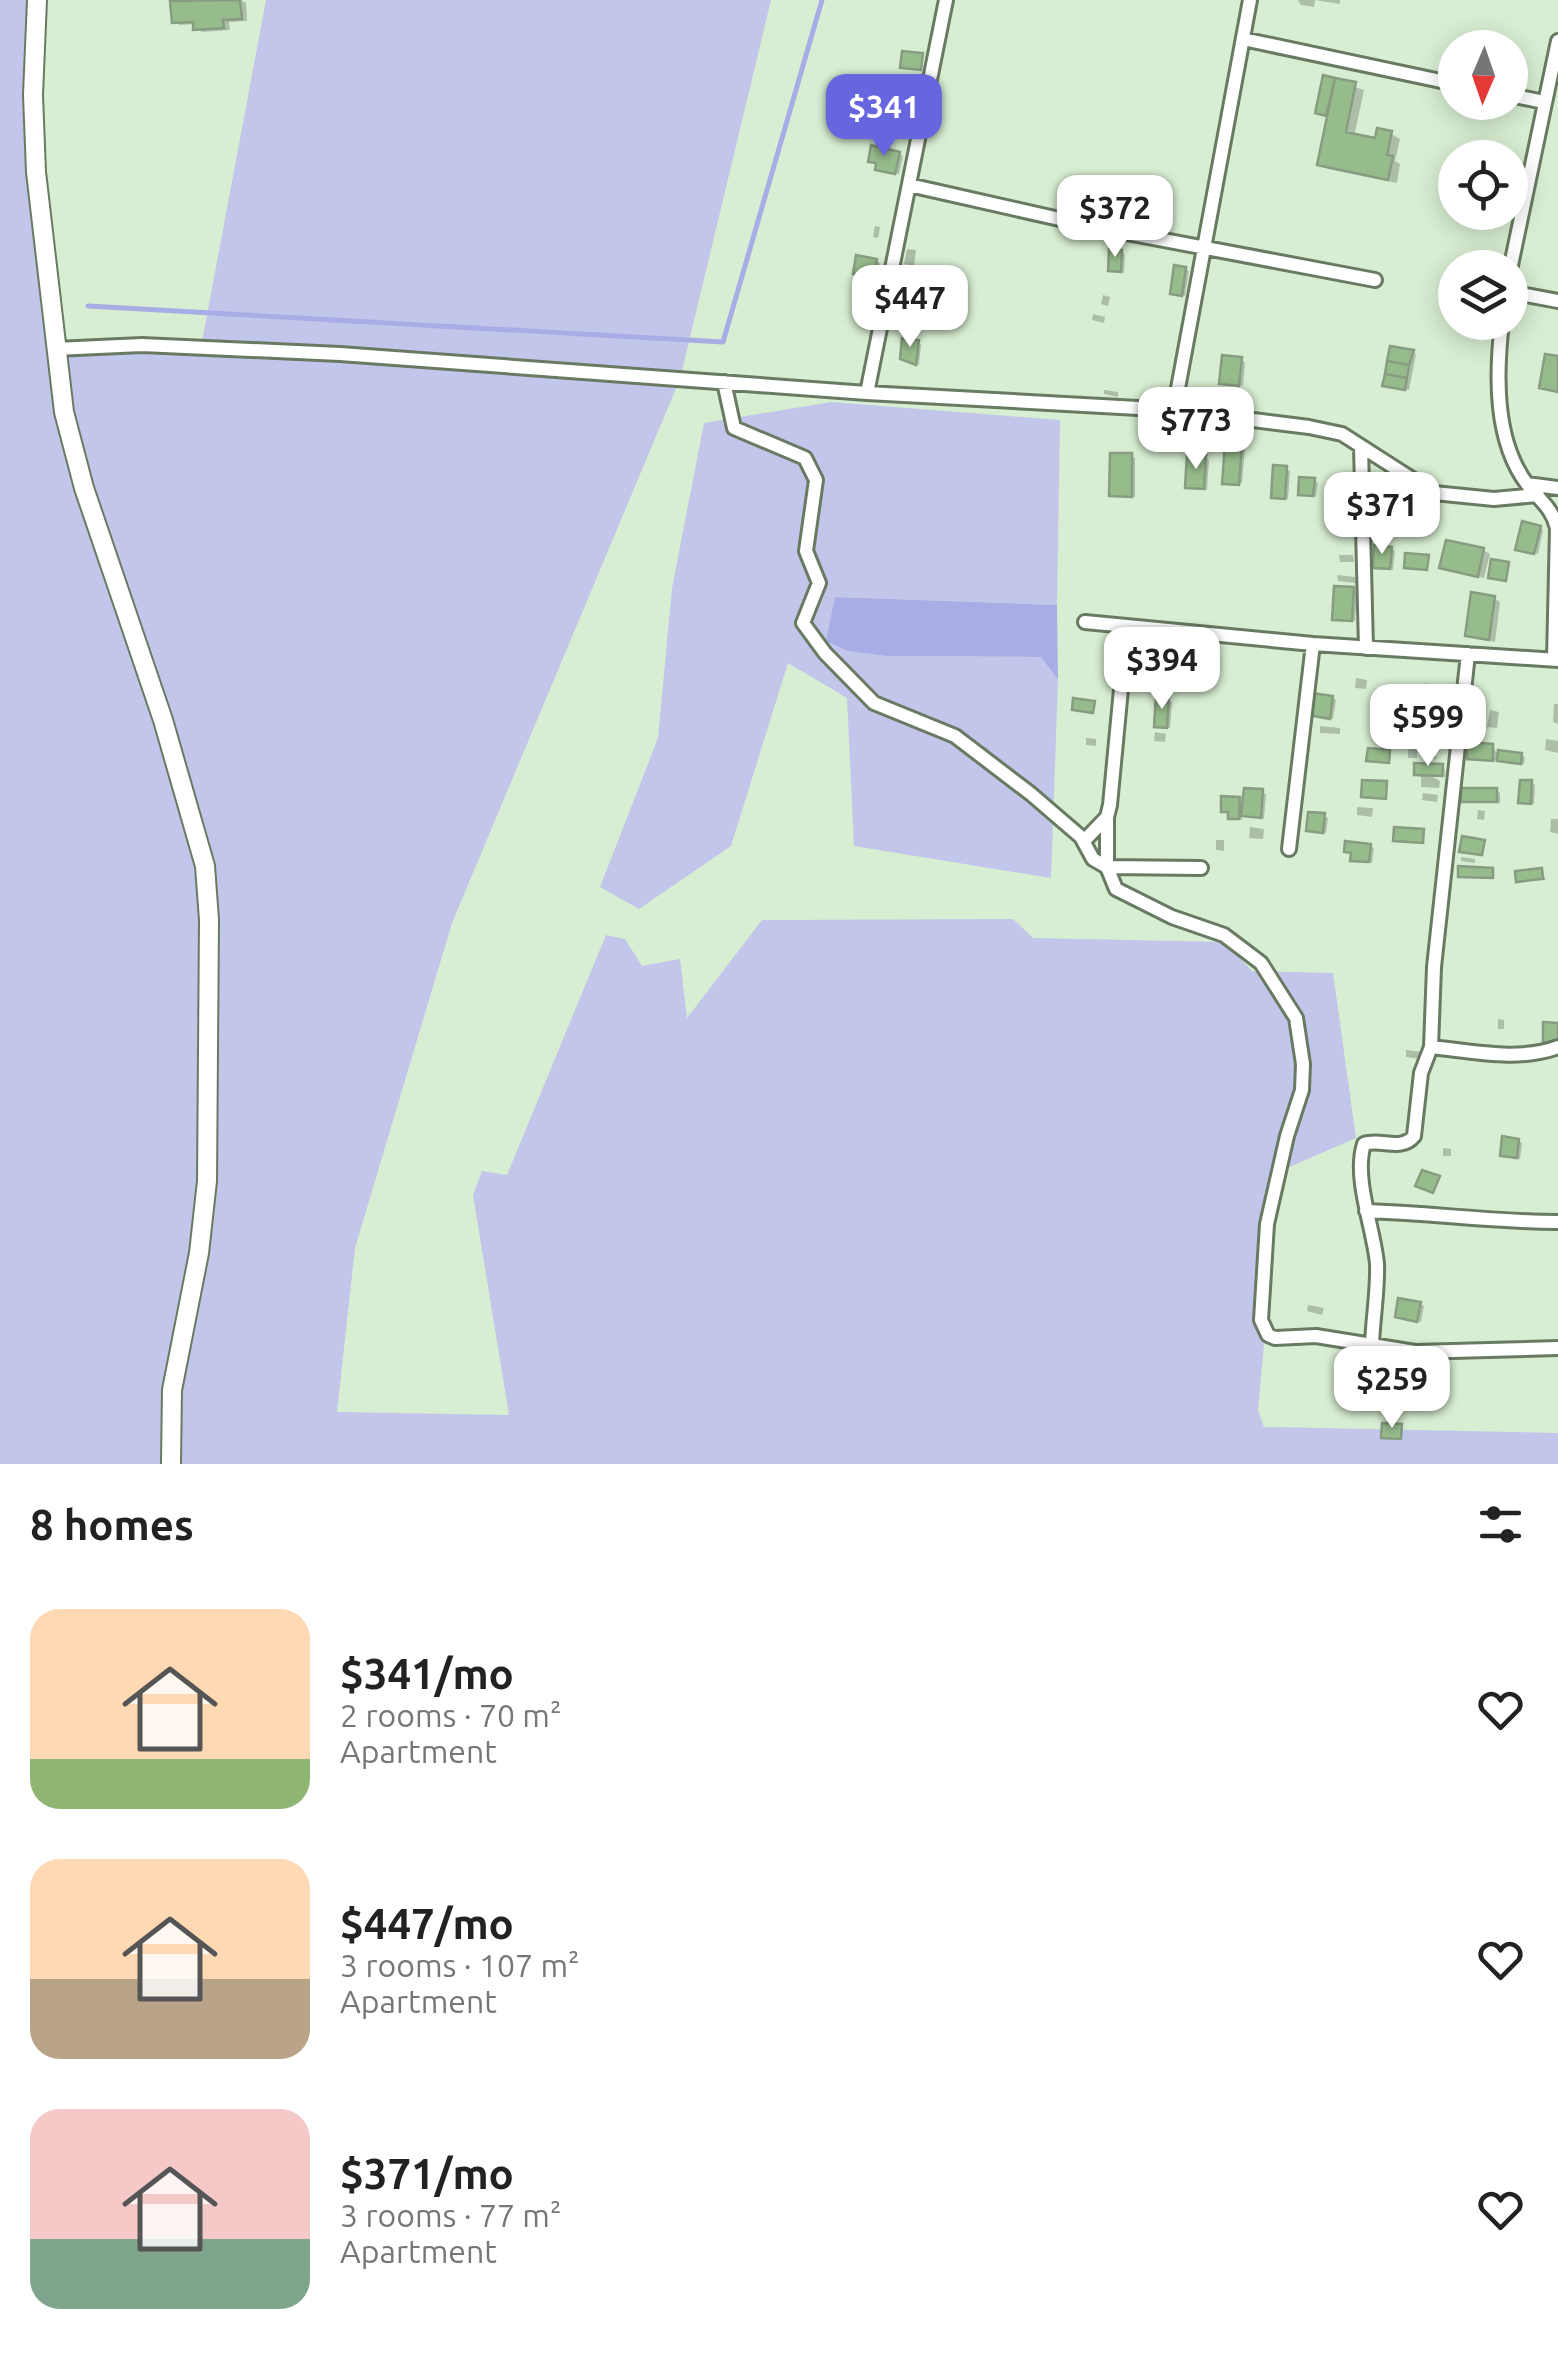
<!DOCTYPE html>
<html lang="en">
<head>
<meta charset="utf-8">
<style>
  :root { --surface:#fff; --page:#f6f6f6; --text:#222; --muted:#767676; --accent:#6766df }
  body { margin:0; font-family:Ubuntu,sans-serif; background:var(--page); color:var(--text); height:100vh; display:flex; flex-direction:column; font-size:38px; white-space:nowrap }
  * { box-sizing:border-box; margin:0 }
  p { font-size:32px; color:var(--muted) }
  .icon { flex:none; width:55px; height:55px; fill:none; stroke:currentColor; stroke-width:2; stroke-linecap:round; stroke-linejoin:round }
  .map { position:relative; height:1464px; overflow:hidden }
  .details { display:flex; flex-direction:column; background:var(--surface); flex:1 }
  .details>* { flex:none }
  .needle { width:65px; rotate:182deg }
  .tools { position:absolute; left:1438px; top:30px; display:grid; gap:20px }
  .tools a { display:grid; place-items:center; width:90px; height:90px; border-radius:50%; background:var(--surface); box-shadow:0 5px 25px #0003; font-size:50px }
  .price { position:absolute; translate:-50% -85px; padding:0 22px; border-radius:20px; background:#fff; color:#222; font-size:32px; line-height:65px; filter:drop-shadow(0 2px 5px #0008) }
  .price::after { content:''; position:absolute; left:50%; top:60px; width:30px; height:22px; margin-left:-15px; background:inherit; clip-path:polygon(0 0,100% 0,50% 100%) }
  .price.active { background:var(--accent); color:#fff }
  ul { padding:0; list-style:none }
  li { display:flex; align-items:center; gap:30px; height:250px; padding:0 30px }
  li span { display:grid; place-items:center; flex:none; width:280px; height:200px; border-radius:30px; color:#555 }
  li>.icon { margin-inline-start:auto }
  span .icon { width:120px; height:120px; fill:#fffc; stroke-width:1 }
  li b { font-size:42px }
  h2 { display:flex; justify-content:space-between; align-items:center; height:120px; padding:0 30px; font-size:42px }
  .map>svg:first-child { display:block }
  .green { fill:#c2c6eb }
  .water { fill:#a8aee5 }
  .shadow { fill:#0003 }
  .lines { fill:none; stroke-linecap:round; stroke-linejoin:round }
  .stream { stroke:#a8aee5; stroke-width:5 }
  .building { fill:#97bc8c; stroke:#889c82; stroke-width:2.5 }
  .minor-casing { stroke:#687b62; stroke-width:18 }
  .secondary-casing { stroke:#687b62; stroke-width:22 }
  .minor { stroke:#fff; stroke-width:12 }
  .secondary { stroke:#fff; stroke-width:18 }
</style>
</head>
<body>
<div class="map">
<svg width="1558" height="1464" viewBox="0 0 1558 1464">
  <rect width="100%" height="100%" fill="#d8eed2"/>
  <path class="green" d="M 0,0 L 37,0 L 33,95 L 54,348 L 201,347 L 266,0 L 771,0 L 680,379 L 452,923 L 355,1248 L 337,1412 L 509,1415 L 473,1195 L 482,1171 L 507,1175 L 606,935 L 625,939 L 642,966 L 680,959 L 687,1018 L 762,920 L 1013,919 L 1033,938 L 1225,942 L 1252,971 L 1333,973 L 1356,1138 L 1280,1171 L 1258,1410 L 1264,1427 L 1558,1433 L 1558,1464 L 0,1464 Z
    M 831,402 L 1060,420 L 1057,605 L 836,597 L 888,656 L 1041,657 L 1058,680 L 1051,878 L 854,846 L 847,698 L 788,663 L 731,846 L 639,909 L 600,887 L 658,738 L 672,588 L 704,423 Z"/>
  <path class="water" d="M 835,597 L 1057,605 L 1058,680 L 1041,657 L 888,656 L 848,651 L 826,641 Z"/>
  <path class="shadow" d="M 241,0 L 246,3 L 247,21 L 229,22 L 230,30 L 202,32 L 195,24 L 180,25 L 174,22 L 173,4 Z
    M 1298,0 L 1340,0 L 1340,4 L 1315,0 L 1314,7 L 1301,5 Z
    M 1325,78 L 1364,90 L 1354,137 L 1377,141 L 1391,134 L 1400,139 L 1395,161 L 1400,164 L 1397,183 L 1328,169 L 1319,164 L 1329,116 L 1321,114 Z
    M 899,154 L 903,156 L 899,174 L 881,170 L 879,163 Z
    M 875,226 L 880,227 L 878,238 L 873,237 Z
    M 907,249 L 916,250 L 914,266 L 904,264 Z
    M 1122,252 L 1125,255 L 1124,273 L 1114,272 L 1110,270 Z
    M 877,261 L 880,263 L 877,278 L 860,275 Z
    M 1185,269 L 1189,271 L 1185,296 L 1176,295 Z
    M 904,273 L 913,274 L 911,286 L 902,285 Z
    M 1103,295 L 1110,297 L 1108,306 L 1101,304 Z
    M 1093,314 L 1105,317 L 1104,323 L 1092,320 Z
    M 918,343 L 921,345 L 919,365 L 906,360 Z
    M 1413,352 L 1416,354 L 1409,390 L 1389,387 Z
    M 1241,360 L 1245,362 L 1243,386 L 1222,383 Z
    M 1104,390 L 1118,392 L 1118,397 L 1104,394 Z
    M 1241,447 L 1245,449 L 1242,483 L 1225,482 Z
    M 1132,456 L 1135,458 L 1135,497 L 1115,497 L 1112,495 Z
    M 1206,458 L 1209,460 L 1207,490 L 1191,489 L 1188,487 Z
    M 1286,469 L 1290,471 L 1288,499 L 1277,498 Z
    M 1314,480 L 1318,483 L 1316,497 L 1300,494 Z
    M 1540,528 L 1543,530 L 1538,554 L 1522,550 Z
    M 1391,549 L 1395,551 L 1393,570 L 1375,567 Z
    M 1483,550 L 1490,554 L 1484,578 L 1442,567 Z
    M 1339,555 L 1353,555 L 1354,562 L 1340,562 Z
    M 1337,575 L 1355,577 L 1356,583 L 1338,581 Z
    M 1353,590 L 1357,592 L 1355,621 L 1338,620 L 1335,618 Z
    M 1494,598 L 1500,602 L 1495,642 L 1468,635 Z
    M 1112,649 L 1122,650 L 1120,666 L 1110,664 Z
    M 1356,678 L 1367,680 L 1366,689 L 1355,688 Z
    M 1441,690 L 1444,692 L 1442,712 L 1429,710 Z
    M 1333,698 L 1336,700 L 1333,719 L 1315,716 Z
    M 1168,700 L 1172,702 L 1170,728 L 1160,728 L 1156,725 Z
    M 1554,704 L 1558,704 L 1558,724 L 1553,722 Z
    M 1490,710 L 1499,712 L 1497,728 L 1487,727 Z
    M 1320,726 L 1340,728 L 1340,734 L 1320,733 Z
    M 1435,729 L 1436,742 L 1428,742 L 1426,730 Z
    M 1155,732 L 1166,734 L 1165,742 L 1154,741 Z
    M 1086,738 L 1096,739 L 1096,746 L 1086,745 Z
    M 1546,739 L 1558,741 L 1558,753 L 1545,750 Z
    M 1408,746 L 1417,747 L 1417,758 L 1408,758 Z
    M 1493,746 L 1496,752 L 1521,755 L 1525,757 L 1524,764 L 1496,758 L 1496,761 L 1470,758 Z
    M 1424,753 L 1435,753 L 1436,759 L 1424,759 Z
    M 1442,767 L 1445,769 L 1445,777 L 1431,776 L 1440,781 L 1439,788 L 1421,787 L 1421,777 L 1416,774 Z
    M 1532,783 L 1535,785 L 1534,804 L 1525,803 Z
    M 1496,791 L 1500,793 L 1500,803 L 1463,800 Z
    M 1262,792 L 1266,794 L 1264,819 L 1242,814 L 1242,820 L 1234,819 L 1231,813 L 1223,811 L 1239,800 L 1245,803 Z
    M 1423,793 L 1438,795 L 1437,802 L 1422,800 Z
    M 1357,807 L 1373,808 L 1372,817 L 1357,815 Z
    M 1478,810 L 1485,811 L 1484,820 L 1477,819 Z
    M 1324,816 L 1328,818 L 1326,833 L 1312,832 Z
    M 1551,819 L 1558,819 L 1558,834 L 1550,832 Z
    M 1250,827 L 1264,829 L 1263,839 L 1249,838 Z
    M 1216,840 L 1224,840 L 1224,851 L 1216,850 Z
    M 1370,846 L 1374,848 L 1372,863 L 1353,859 Z
    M 1461,857 L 1475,859 L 1475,863 L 1461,861 Z
    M 1542,871 L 1546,880 L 1518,880 Z
    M 1498,1019 L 1504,1020 L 1504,1029 L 1498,1029 Z
    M 1406,1050 L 1422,1052 L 1421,1059 L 1406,1057 Z
    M 1519,1141 L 1522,1143 L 1520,1159 L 1502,1155 Z
    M 1443,1148 L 1451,1149 L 1451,1156 L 1443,1156 Z
    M 1420,1304 L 1424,1306 L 1421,1322 L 1401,1318 Z
    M 1308,1305 L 1324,1308 L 1322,1315 L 1307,1311 Z"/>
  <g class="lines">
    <path class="stream" d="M 88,306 L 723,342 L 822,0"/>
  </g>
  <path class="building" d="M 240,0 L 242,19 L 223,20 L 224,28 L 193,30 L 193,22 L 172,23 L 170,1 Z
    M 902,51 L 923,53 L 921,70 L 900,68 Z
    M 1323,75 L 1335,78 L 1326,116 L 1315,113 Z
    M 1335,78 L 1356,82 L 1346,132 L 1375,138 L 1377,128 L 1392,131 L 1387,155 L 1393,156 L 1388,180 L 1317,165 Z
    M 871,145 L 900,152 L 895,174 L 875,170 L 876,163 L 868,162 Z
    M 1109,249 L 1122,250 L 1121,272 L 1108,271 Z
    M 856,255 L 877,259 L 874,278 L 853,274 Z
    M 1174,265 L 1186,267 L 1182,296 L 1170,294 Z
    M 902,338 L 919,340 L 916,365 L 900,359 Z
    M 1390,346 L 1414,350 L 1409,365 L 1387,361 Z
    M 1545,354 L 1558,356 L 1558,392 L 1539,388 Z
    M 1222,355 L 1242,357 L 1239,386 L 1219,384 Z
    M 1387,361 L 1409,365 L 1407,378 L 1385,374 Z
    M 1385,374 L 1407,378 L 1405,390 L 1382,386 Z
    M 1225,443 L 1242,444 L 1239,485 L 1222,484 Z
    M 1110,453 L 1132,453 L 1132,497 L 1109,496 Z
    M 1187,454 L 1206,455 L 1204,489 L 1185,488 Z
    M 1273,465 L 1287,466 L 1285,499 L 1271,498 Z
    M 1299,477 L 1315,478 L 1313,496 L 1298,495 Z
    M 1522,521 L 1541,526 L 1534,554 L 1515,550 Z
    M 1446,540 L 1484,548 L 1478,577 L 1439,568 Z
    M 1374,545 L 1392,547 L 1390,569 L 1373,568 Z
    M 1405,553 L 1429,555 L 1427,570 L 1404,568 Z
    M 1491,559 L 1509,562 L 1506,581 L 1488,578 Z
    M 1334,586 L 1354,587 L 1352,621 L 1332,620 Z
    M 1471,592 L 1495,596 L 1489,640 L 1465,636 Z
    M 1425,685 L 1441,687 L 1439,711 L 1422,710 Z
    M 1312,693 L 1333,696 L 1330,719 L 1308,715 Z
    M 1156,696 L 1169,697 L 1167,728 L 1154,727 Z
    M 1073,698 L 1095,701 L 1093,713 L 1072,710 Z
    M 1468,742 L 1493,744 L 1493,761 L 1467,759 Z
    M 1368,748 L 1390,750 L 1389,763 L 1366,761 Z
    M 1498,750 L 1522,753 L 1521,764 L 1497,761 Z
    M 1414,763 L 1443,764 L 1442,776 L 1414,775 Z
    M 1362,780 L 1387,781 L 1386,799 L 1361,797 Z
    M 1520,780 L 1532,780 L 1531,804 L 1518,803 Z
    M 1244,788 L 1263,789 L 1261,818 L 1241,816 Z
    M 1461,788 L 1497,788 L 1497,802 L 1461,802 Z
    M 1221,796 L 1240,797 L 1239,819 L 1228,819 L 1228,812 L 1221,812 Z
    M 1308,812 L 1325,813 L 1323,833 L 1306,831 Z
    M 1394,827 L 1424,829 L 1423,843 L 1393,841 Z
    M 1462,836 L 1485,840 L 1482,855 L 1459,852 Z
    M 1345,841 L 1371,844 L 1369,862 L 1350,861 L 1351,853 L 1344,852 Z
    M 1458,866 L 1493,868 L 1493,878 L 1458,877 Z
    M 1542,868 L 1543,879 L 1516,882 L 1515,871 Z
    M 1543,1022 L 1558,1023 L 1558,1043 L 1543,1042 Z
    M 1502,1136 L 1519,1139 L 1517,1158 L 1500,1156 Z
    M 1422,1170 L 1440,1176 L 1433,1193 L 1415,1186 Z
    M 1398,1298 L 1421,1302 L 1417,1322 L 1395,1317 Z
    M 1382,1423 L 1402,1424 L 1401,1439 L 1381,1438 Z"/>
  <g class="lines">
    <g class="minor-casing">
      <path id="minor" d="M 1243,39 L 1455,84
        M 1510,95 L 1544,102
        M 909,185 L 1095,227 L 1375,280
        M 1510,270 L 1558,41
        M 1510,292 L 1558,301
        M 1502,322 C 1496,374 1494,440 1527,484 C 1539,500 1552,507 1557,528 L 1554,659
        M 55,349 L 142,345 L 340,354 L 867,393 L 1174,410 L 1309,427 L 1342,434 L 1434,493 L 1494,499 L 1538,495
        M 724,382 L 734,428 L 805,458 L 816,480 L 806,551 L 819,583 L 803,623 L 825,653 L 874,703 L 955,736 L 1031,794 L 1081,837 L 1093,859 L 1107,867 L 1116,889 L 1172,917 L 1224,935 L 1261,963 L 1296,1018 L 1303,1064 L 1302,1090 L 1287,1136 L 1267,1224 L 1261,1320 L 1268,1335 L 1275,1338 L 1316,1336 L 1415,1352 L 1558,1348
        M 867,393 L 946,0
        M 1174,410 L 1250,0
        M 1361,447 L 1366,648
        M 1527,484 L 1558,488
        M 1085,622 L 1313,644 L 1558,660
        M 1107,817 L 1107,867 L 1201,868
        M 1084,841 L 1107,817 L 1110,805 L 1127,626
        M 1289,849 L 1313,644
        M 1431,1047 C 1472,1051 1518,1062 1558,1047
        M 1366,1211 C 1431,1213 1494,1222 1558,1222
        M 1372,1344 C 1373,1318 1378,1290 1377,1264 C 1374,1229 1353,1178 1364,1144 C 1381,1138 1401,1152 1414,1136 L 1421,1073 L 1431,1047 L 1434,967 L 1468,654"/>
    </g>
    <g class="secondary-casing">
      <path id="secondary" d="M 37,0 L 33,95 L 36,172 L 64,412 L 84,488 L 163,720 L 205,866 L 209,920 L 207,1181 L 199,1253 L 172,1390 L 171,1464"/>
    </g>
    <use href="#minor" class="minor"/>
    <use href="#secondary" class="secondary"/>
  </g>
</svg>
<div class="tools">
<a><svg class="needle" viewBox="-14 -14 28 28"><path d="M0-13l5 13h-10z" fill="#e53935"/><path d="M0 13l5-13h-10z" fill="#767676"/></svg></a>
<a><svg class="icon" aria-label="locate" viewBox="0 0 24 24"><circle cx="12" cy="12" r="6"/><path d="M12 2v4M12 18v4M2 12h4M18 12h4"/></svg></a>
<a><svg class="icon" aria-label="layers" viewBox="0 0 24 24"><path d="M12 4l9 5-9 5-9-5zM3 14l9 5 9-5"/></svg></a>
</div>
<b class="price active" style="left:884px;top:159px">$341</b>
<b class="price" style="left:1115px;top:260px">$372</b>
<b class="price" style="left:910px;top:350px">$447</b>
<b class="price" style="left:1196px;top:472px">$773</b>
<b class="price" style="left:1382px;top:557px">$371</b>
<b class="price" style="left:1162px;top:712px">$394</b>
<b class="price" style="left:1428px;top:769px">$599</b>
<b class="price" style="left:1392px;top:1431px">$259</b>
</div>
<section class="details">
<h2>8 homes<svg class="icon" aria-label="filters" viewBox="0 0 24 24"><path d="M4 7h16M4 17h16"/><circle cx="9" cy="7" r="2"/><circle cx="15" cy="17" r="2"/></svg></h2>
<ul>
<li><span style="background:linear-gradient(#ffd9b3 75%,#8fb573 0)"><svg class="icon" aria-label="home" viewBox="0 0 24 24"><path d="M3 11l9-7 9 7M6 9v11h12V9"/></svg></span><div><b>$341/mo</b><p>2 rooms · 70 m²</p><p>Apartment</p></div><svg class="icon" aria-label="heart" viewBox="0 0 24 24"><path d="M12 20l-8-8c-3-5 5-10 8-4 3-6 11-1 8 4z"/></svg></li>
<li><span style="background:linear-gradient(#ffd9b3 60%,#b9a48a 0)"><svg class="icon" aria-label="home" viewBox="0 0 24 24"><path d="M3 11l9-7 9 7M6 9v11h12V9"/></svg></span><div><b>$447/mo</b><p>3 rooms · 107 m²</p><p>Apartment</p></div><svg class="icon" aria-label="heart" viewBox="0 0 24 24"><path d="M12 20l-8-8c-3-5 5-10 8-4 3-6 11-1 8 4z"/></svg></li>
<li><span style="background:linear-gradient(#f6c9c9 65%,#7fa58c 0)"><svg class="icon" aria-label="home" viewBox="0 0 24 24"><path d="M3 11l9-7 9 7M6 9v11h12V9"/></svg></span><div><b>$371/mo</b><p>3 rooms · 77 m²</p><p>Apartment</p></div><svg class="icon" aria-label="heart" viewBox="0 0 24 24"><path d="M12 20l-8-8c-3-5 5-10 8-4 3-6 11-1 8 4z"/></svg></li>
</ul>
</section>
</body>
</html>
